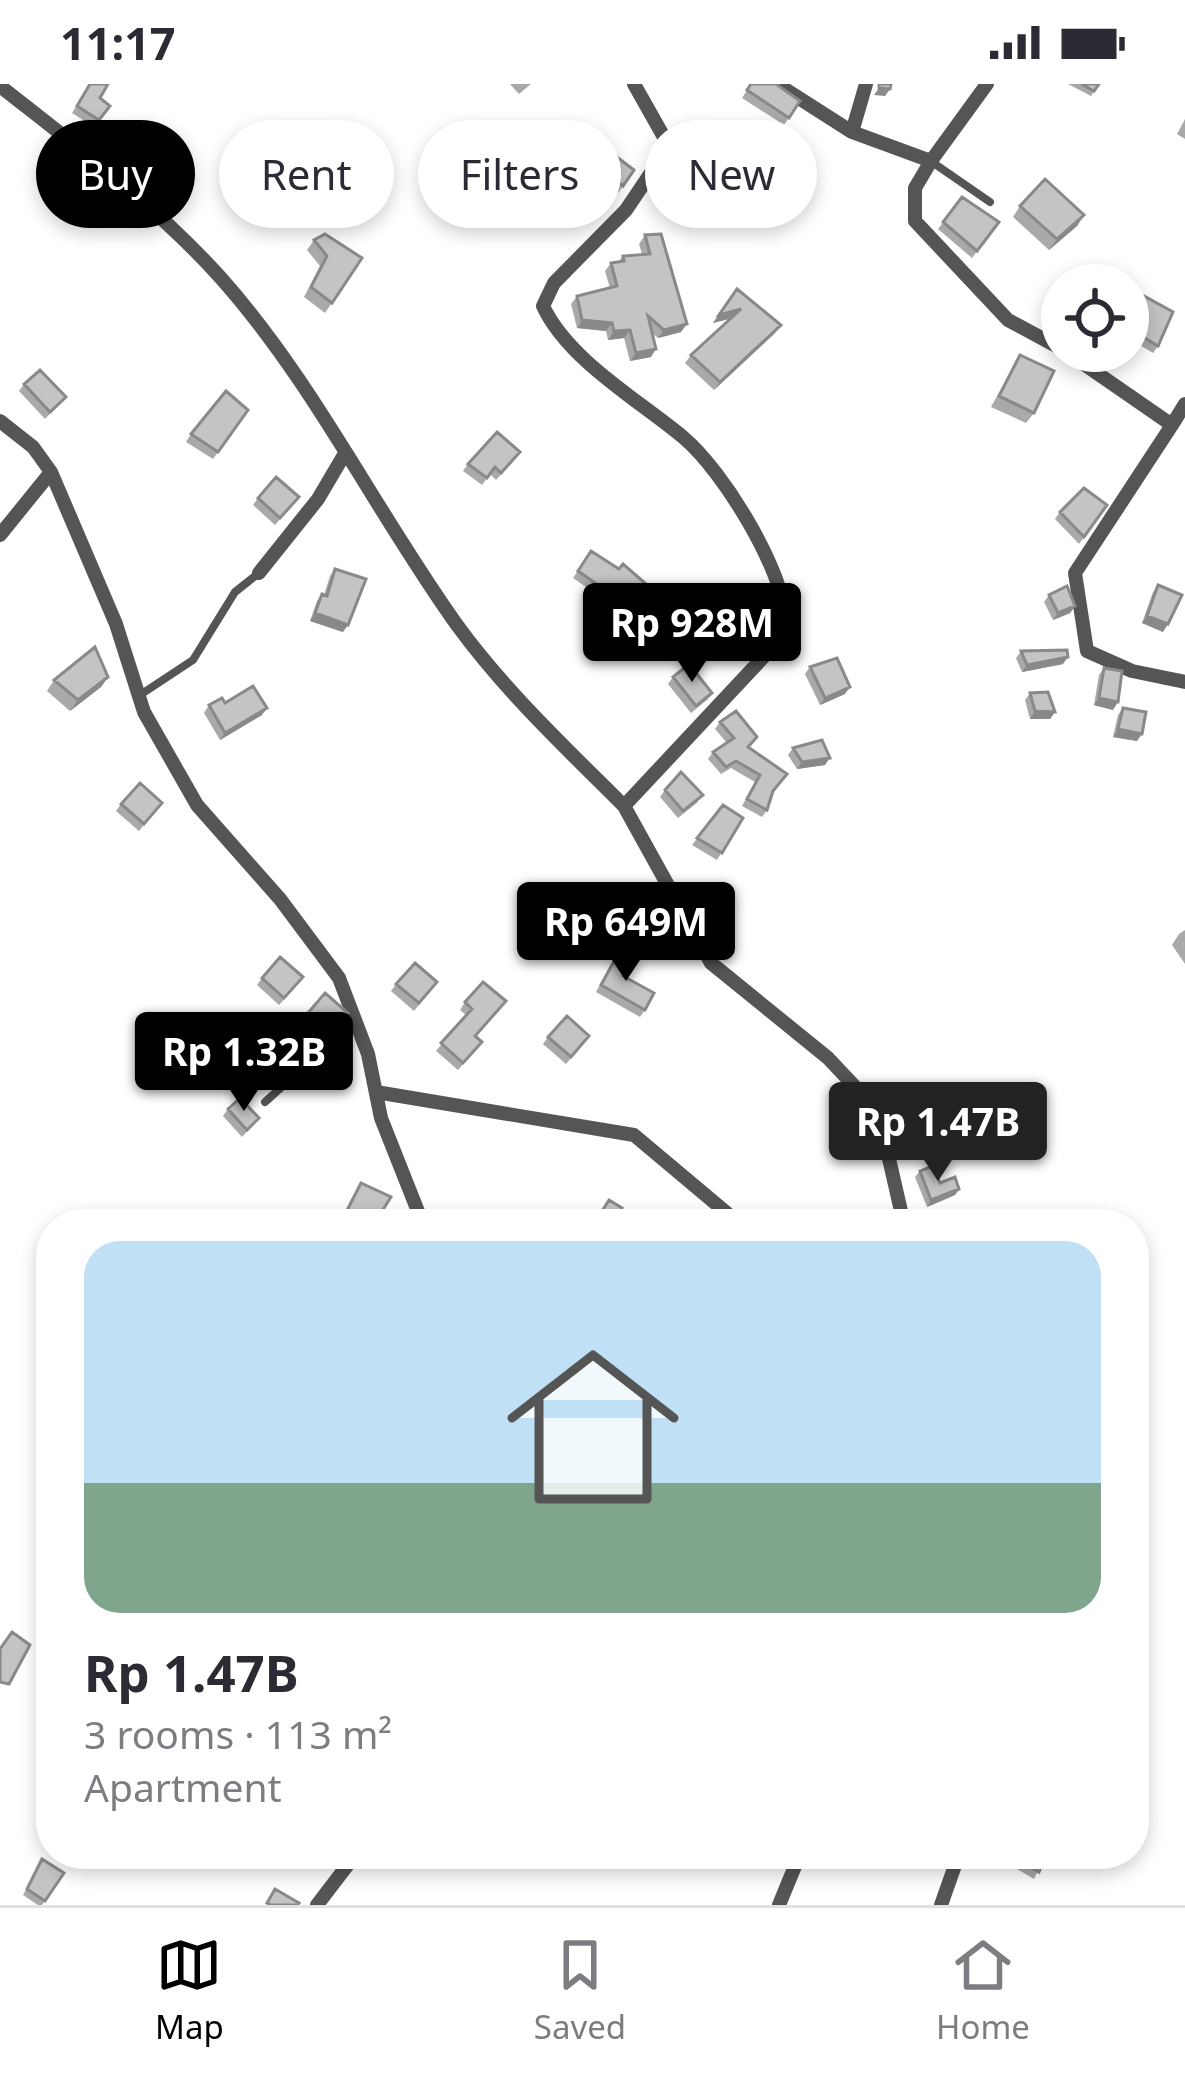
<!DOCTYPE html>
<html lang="en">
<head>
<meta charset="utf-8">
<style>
  :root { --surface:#fff; --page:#f7f7f7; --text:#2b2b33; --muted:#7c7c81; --line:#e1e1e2; --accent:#000 }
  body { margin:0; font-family:"Noto Sans",sans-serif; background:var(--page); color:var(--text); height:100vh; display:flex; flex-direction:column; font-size:45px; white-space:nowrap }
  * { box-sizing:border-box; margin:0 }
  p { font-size:39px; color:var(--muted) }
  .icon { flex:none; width:66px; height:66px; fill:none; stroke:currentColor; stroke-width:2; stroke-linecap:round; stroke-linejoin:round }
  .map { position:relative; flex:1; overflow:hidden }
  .side { position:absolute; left:36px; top:1125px; width:1113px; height:660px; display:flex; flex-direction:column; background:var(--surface); border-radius:48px; box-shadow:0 6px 18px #0003 }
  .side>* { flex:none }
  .hud { position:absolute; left:36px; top:36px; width:1113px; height:108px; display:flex; gap:24px }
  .fabs { position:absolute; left:1041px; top:180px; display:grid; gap:24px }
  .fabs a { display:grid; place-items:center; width:108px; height:108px; border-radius:50%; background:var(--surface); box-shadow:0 6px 18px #0003; font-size:60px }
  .price { position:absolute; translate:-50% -102px; padding:0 27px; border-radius:12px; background:var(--accent); color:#fff; font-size:39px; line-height:78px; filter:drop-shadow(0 3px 6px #0008) }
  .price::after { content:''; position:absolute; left:50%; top:72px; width:36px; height:27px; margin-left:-18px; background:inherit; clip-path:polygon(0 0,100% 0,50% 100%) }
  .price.on { background:#222; color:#fff }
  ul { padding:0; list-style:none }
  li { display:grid; align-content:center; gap:24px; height:636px; padding:0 48px }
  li+li { border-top:3px solid var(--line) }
  li span { display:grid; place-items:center; height:372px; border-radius:36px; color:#555 }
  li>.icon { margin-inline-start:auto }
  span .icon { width:216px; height:216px; fill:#fffc; stroke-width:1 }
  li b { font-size:51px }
  .chip { padding:0 42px; border-radius:54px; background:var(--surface); box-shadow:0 6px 18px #0003; font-size:42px; line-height:108px }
  .chip.on { background:var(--accent); color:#fff }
  .status { display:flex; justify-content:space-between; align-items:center; height:84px; padding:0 60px; background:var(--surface); direction:ltr }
  .status svg { height:33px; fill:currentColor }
  .dock { display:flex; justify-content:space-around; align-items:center; height:168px; border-top:3px solid var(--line); background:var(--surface); font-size:33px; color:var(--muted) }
  .dock a { display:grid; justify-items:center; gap:6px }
  .dock .on { color:var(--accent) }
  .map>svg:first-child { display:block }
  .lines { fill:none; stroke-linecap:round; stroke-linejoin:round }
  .lane { stroke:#555; stroke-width:8 }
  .street { stroke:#555; stroke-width:14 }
  .wall { fill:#a9a9a9 }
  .shaded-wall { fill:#898989 }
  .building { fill:#c4c4c4; stroke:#898989; stroke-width:3 }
</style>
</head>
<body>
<div class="status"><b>11:17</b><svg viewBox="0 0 49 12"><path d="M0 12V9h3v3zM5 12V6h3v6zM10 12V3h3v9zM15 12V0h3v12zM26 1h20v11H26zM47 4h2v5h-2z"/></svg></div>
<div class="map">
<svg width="1185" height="1821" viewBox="0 0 1185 1821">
  <rect width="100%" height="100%" fill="#fff"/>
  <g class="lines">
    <path class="lane" d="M 932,78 L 990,118
      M 140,611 L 193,576 L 235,508 L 259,489
      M 265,1018 L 355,937"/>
    <path class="street" d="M 777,0 L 852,48 L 931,77 L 987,0
      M 0,2 C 76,62 155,121 220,193 C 313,297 376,428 457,541 C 505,607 566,664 624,722 L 786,549 L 786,537 C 784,486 723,387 684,354 C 640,317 568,276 543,222 L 554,199 L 626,126 L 669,62 L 634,0
      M 852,48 L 866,0
      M 931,77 L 915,104 L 915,137 L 1008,236 L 1062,265
      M 1065,267 L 1172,341 L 1075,489 L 1087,567 L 1132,587 L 1185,598
      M 0,337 L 33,363 L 51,388 L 0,451
      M 1172,341 L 1185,320
      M 51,388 L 116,540 L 144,628 L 197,721 L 280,815 L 339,894 L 368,970 L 381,1034 L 423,1140
      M 259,489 L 318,415 L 344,371
      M 624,722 L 711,879 L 828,974 L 860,1008 L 887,1066 L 904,1140
      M 376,1008 L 634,1051 L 740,1140
      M 317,1821 L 356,1770
      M 779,1821 L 800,1770
      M 941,1821 L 959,1770"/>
  </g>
  <path class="wall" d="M 90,0 L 100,14 L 110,22 L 94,43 L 72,29 Z
    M 510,0 L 531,0 L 519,10 Z
    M 751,0 L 800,17 L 784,41 L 742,14 Z
    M 1068,0 L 1099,0 L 1091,12 Z
    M 1185,35 L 1185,55 L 1177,50 Z
    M 239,67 L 271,84 L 254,109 L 228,88 Z
    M 613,70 L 634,86 L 618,109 L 598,92 Z
    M 586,71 L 601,84 L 586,105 L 568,94 Z
    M 962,113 L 999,138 L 972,174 L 938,145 Z
    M 1020,122 L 1084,131 L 1077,142 L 1049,166 L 1013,133 Z
    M 645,151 L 681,248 L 658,254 L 652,249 L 651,273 L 630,277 L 624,254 L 608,256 L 606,247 L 577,244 L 571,220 L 577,212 L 610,204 L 605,187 L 611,179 L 618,178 L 623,172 L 642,170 L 639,160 Z
    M 314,156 L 362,174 L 325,229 L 304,213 L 320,182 L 307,166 Z
    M 737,205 L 775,249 L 714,306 L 685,279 L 691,271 L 730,235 L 713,239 Z
    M 1135,207 L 1158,262 L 1153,269 L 1128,254 L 1128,219 Z
    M 1020,271 L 1034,329 L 1026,339 L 991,323 Z
    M 24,300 L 66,313 L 45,335 L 19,307 Z
    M 248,326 L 213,375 L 186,358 L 191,350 Z
    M 515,375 L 496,396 L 490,390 L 482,401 L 463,387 L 468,380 Z
    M 299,413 L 275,441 L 253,421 L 258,414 Z
    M 1107,421 L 1079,460 L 1055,435 L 1060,428 Z
    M 591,467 L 641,507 L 622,528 L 573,494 Z
    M 335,485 L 343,548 L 310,537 L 317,517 L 322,510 L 324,511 L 330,492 Z
    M 1158,501 L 1163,548 L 1142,539 L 1153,508 Z
    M 1049,511 L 1075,522 L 1070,529 L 1053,536 L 1044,518 Z
    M 1021,567 L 1063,580 L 1022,588 L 1016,574 Z
    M 810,583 L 845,610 L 820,621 L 805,590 Z
    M 1104,584 L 1113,626 L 1094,621 L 1099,591 Z
    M 108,593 L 101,603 L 70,627 L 47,607 L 54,596 Z
    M 673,593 L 712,609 L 707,616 L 691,629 L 668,600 Z
    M 1030,609 L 1055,628 L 1050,635 L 1030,635 L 1025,616 Z
    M 225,619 L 262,631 L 220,656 L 204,629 L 209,621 Z
    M 1123,624 L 1137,657 L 1113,653 L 1118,631 Z
    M 720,638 L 782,697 L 772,709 L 767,726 L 762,733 L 742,722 L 755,698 L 731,684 L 721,690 L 708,675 L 713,668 L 727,659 L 715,645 Z
    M 793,664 L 825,681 L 797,685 L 788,671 Z
    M 665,706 L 698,718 L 678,734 L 660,713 Z
    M 162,719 L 139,747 L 116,727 L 121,720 Z
    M 723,721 L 743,734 L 717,776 L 692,761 Z
    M 1185,846 L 1185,880 L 1172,861 L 1179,850 Z
    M 613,877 L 645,926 L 640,933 L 596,908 Z
    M 262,894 L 298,900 L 279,921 L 257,901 Z
    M 437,898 L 414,927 L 391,907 L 396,900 Z
    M 506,917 L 476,953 L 482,958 L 458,986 L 436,967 L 466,931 L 460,926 L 465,918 Z
    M 348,929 L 322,955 L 302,937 L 307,930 Z
    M 548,953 L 584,959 L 566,980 L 543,960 Z
    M 228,1025 L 259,1034 L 242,1053 L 223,1032 Z
    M 920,1087 L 940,1099 L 959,1105 L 955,1111 L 927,1123 L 915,1093 Z
    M 1015,1770 L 1046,1770 L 1034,1795 L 1010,1781 Z
    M 42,1775 L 64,1789 L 42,1821 L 38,1821 L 23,1811 Z"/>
  <path class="shaded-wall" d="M 879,4 L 890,5 L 885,12 L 874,11 Z
    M 1084,131 L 1077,142 L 1049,166 L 1057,155 Z
    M 741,225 L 735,233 L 713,239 L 719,231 Z
    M 582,236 L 612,239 L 606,247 L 577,244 Z
    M 687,240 L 681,248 L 658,254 L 664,246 Z
    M 781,241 L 775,249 L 714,306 L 720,298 Z
    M 630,246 L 624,254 L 608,256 L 614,247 Z
    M 656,265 L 651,273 L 630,277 L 636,269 Z
    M 1075,522 L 1070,529 L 1053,536 L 1058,529 Z
    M 315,529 L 348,541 L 343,548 L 310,537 Z
    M 1147,532 L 1168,540 L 1163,548 L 1142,539 Z
    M 1068,573 L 1063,580 L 1022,588 L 1027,581 Z
    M 108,593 L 101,603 L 70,627 L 78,616 Z
    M 850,603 L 845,610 L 820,621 L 825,614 Z
    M 1099,614 L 1118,618 L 1113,626 L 1094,621 Z
    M 267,624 L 262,631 L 220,656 L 225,649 Z
    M 1035,627 L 1055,628 L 1050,635 L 1030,635 Z
    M 1118,645 L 1142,650 L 1137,657 L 1113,653 Z
    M 830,674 L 825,681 L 797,685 L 802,678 Z
    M 959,1105 L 955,1111 L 927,1123 L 931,1116 Z"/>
  <path class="building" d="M 90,0 L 108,0 L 100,14 L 110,22 L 99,36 L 77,22 Z
    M 751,0 L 776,0 L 800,17 L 789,34 L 747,6 Z
    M 879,0 L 891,0 L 890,5 L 879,4 Z
    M 1081,0 L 1099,0 L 1094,7 Z
    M 239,67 L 271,84 L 258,102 L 233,82 Z
    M 613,70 L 634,86 L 623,102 L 603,85 Z
    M 586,71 L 601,84 L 591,98 L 573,87 Z
    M 1045,95 L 1084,131 L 1057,155 L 1020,122 Z
    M 962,113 L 999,138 L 977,167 L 943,138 Z
    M 325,150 L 362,174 L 332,219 L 311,203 L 327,172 L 314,156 Z
    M 661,150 L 687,240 L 664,246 L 648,232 L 656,265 L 636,269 L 630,246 L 614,247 L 612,239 L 582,236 L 577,212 L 617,202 L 611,179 L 624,177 L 623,172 L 650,170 L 645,151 Z
    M 737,205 L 781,241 L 720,298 L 691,271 L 741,225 L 719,231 Z
    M 1135,207 L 1173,228 L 1158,262 L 1128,244 L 1128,221 Z
    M 1020,271 L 1054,287 L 1034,329 L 999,312 Z
    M 40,286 L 66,313 L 50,328 L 24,300 Z
    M 226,307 L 248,326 L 218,368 L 191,350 Z
    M 497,348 L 520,368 L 501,389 L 495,383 L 487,394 L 468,380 Z
    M 276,393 L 299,413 L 280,434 L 258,414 Z
    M 1084,404 L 1107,421 L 1084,453 L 1060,428 Z
    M 591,467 L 619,485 L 623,480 L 646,500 L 627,521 L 578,487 Z
    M 335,485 L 366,495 L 348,541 L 315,529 L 322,510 L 327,512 Z
    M 1158,501 L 1182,511 L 1168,540 L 1147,532 Z
    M 1067,502 L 1075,522 L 1058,529 L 1049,511 Z
    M 95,563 L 108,593 L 78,616 L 54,596 Z
    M 1067,566 L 1068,573 L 1027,581 L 1021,567 Z
    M 837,574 L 850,603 L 825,614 L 810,583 Z
    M 689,580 L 712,609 L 696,622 L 673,593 Z
    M 1104,584 L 1122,587 L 1118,618 L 1099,614 Z
    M 253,602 L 267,624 L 225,649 L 209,621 L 222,614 L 225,619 Z
    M 1048,608 L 1055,628 L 1035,627 L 1030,609 Z
    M 1123,624 L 1146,628 L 1142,650 L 1118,645 Z
    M 736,627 L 757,653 L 748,663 L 787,690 L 773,707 L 767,726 L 747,715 L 760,691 L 736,677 L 726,683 L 713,668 L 734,654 L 720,638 Z
    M 822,656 L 830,674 L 802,678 L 793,664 Z
    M 681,688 L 703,711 L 683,727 L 665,706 Z
    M 140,699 L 162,719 L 144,740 L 121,720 Z
    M 723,721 L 743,734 L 722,769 L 697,754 Z
    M 618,870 L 631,877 L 623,892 L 654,909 L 645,926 L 601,901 Z
    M 280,873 L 303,893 L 284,914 L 262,894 Z
    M 415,879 L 437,898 L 419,919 L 396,900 Z
    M 483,898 L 506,917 L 475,952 L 482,958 L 463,979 L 441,959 L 472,925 L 465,918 Z
    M 325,909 L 348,929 L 327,948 L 307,930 Z
    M 567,932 L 589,952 L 571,973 L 548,953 Z
    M 240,1014 L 259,1034 L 247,1046 L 228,1025 Z
    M 933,1082 L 940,1099 L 955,1093 L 959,1105 L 931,1116 L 920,1087 Z
    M 361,1099 L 391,1113 L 374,1140 L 340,1140 Z
    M 609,1116 L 622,1124 L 613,1140 L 594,1140 Z
    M 12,1548 L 30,1561 L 9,1600 L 0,1598 L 0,1565 Z
    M 1017,1770 L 1046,1770 L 1039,1788 L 1015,1774 Z
    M 42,1775 L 64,1789 L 45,1817 L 27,1805 Z
    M 275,1805 L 299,1819 L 297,1821 L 271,1821 L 267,1819 Z"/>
</svg>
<div class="fabs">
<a><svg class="icon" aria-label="locate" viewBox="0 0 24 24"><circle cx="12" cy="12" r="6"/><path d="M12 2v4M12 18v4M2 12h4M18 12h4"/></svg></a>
</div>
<b class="price" style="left:692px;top:601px">Rp 928M</b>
<b class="price" style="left:626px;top:900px">Rp 649M</b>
<b class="price" style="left:244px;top:1030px">Rp 1.32B</b>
<b class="price on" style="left:938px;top:1100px">Rp 1.47B</b>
<div class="hud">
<a class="chip on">Buy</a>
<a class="chip">Rent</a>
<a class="chip">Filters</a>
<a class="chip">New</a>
</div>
<section class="side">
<ul>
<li><span style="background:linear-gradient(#bfe0f5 65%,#7fa58c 0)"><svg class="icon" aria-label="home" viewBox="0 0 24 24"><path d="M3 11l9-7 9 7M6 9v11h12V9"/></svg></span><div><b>Rp 1.47B</b><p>3 rooms · 113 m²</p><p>Apartment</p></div></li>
</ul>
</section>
</div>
<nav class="dock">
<a class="on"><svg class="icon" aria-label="map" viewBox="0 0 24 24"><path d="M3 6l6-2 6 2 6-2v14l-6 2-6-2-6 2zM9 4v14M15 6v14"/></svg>Map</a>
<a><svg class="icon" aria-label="saved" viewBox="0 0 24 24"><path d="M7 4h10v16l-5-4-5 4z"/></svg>Saved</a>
<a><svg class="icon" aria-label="home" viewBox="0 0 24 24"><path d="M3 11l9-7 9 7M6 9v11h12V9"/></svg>Home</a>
</nav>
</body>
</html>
